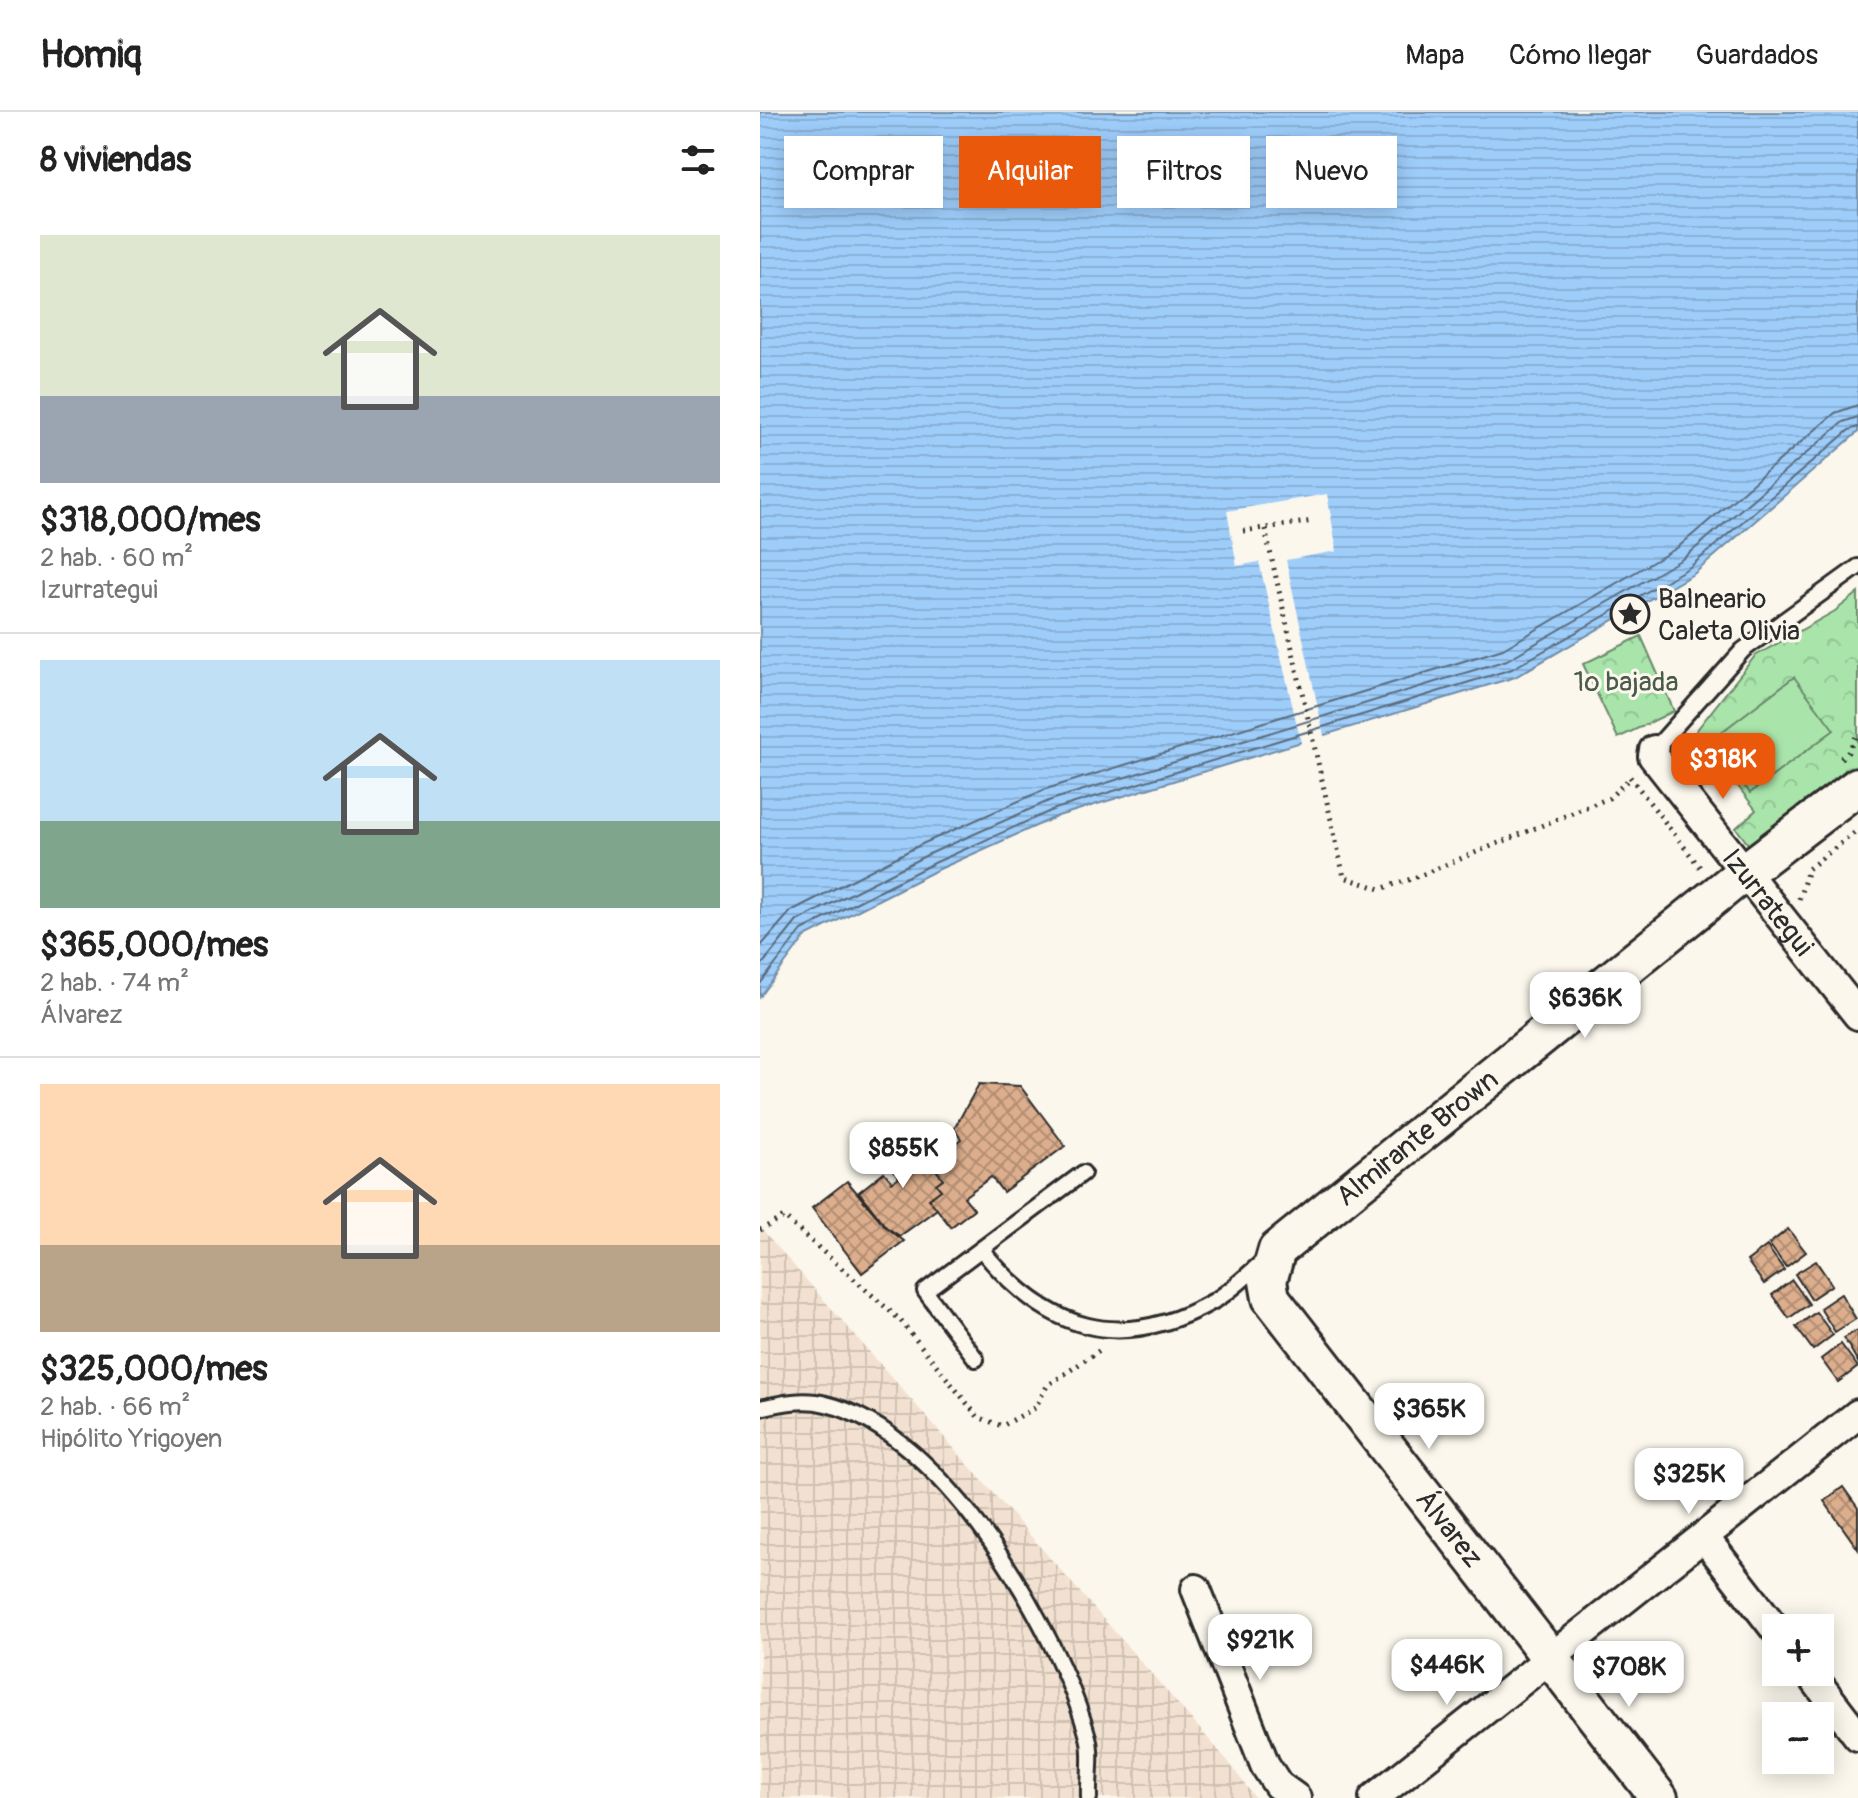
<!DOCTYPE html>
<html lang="es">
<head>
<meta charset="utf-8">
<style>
  :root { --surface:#fff; --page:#f6f6f6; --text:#222; --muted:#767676; --line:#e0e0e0; --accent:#ea580c }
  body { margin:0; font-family:Pangolin,sans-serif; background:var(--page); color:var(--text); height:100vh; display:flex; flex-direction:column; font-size:30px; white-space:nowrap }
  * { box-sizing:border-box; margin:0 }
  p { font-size:26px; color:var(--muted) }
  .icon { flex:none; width:44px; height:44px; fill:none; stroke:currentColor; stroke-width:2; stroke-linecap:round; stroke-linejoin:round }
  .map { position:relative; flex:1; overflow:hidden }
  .drawer { display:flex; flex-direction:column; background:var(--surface); width:760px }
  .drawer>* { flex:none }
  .guide { position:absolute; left:24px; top:24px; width:760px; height:72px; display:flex; gap:16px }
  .fabs { position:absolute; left:1002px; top:1502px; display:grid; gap:16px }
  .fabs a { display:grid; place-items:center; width:72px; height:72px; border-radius:0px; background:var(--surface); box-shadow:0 4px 20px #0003; font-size:40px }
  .price { position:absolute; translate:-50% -68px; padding:0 18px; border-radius:16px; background:#fff; color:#222; font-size:26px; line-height:52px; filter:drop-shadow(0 2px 4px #0008) }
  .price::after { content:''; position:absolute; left:50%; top:48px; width:24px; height:18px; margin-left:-12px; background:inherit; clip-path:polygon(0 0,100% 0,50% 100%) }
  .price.selected { background:var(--accent); color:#fff }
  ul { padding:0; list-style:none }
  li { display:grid; align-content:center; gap:16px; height:424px; padding:0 40px }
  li+li { border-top:2px solid var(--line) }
  li span { display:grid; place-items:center; height:248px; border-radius:0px; color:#555 }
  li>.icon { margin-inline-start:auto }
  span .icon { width:144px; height:144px; fill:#fffc; stroke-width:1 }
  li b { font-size:34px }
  h2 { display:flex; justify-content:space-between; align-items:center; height:96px; padding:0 40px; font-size:34px }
  .chip { padding:0 28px; border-radius:0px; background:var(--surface); box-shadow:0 4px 20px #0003; font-size:28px; line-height:72px }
  .chip.selected { background:var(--accent); color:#fff }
  header { display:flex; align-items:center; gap:48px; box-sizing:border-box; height:112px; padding:0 40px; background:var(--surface); border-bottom:2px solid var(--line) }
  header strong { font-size:38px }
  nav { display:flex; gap:44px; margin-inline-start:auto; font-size:28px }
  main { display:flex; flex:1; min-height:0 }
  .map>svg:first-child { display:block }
  .industrial { fill:url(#industrial-grid) }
  .park { fill:url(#park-crowns); stroke:#6a886b; stroke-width:2 }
  .garden { fill:#a9e5ab; stroke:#6a886b; stroke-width:2 }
  .water { fill:url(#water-rules); stroke:#708ca7; stroke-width:2 }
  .pier { fill:#fbf7ec }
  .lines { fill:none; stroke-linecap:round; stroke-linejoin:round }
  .shore { stroke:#596c7e; stroke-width:2 }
  .building { fill:url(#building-cross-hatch); stroke:#2b2b2b; stroke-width:2 }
  .service-casing { stroke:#2b2b2b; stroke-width:20 }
  .minor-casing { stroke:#2b2b2b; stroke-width:34 }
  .tertiary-casing { stroke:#2b2b2b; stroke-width:42 }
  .path { stroke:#2b2b2b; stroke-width:5; stroke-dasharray:2 6; stroke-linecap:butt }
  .service { stroke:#fbf7ec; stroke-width:14 }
  .minor { stroke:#fbf7ec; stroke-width:28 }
  .tertiary { stroke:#fbf7ec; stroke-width:36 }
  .labels { text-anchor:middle; stroke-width:6; stroke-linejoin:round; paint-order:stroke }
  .poi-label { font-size:28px; fill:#2b2b2b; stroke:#fbf7ec; text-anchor:start }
  .park-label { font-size:28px; fill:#4a5a4b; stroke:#fbf7ec }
  .street-label { font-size:28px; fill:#2b2b2b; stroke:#fbf7ec }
</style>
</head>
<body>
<header>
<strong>Homiq</strong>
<nav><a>Mapa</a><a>Cómo llegar</a><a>Guardados</a></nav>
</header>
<main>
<section class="drawer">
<h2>8 viviendas<svg class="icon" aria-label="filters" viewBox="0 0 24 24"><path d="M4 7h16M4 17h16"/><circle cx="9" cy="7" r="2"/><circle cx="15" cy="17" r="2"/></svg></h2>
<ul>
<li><span style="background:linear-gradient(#dfe7d0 65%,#9aa5b1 0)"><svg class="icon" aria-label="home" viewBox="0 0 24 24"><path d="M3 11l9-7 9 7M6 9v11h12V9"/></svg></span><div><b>$318,000/mes</b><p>2 hab. · 60 m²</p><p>Izurrategui</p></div></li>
<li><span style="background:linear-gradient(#bfe0f5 65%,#7fa58c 0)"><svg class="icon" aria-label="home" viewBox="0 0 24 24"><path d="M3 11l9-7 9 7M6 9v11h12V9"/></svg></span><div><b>$365,000/mes</b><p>2 hab. · 74 m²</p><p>Álvarez</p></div></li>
<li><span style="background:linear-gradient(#ffd9b3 65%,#b9a48a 0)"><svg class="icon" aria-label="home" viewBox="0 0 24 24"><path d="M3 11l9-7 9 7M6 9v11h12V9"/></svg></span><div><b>$325,000/mes</b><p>2 hab. · 66 m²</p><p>Hipólito Yrigoyen</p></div></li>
</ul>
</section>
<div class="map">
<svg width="1098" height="1686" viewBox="0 0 1098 1686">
  <defs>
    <pattern id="industrial-grid" width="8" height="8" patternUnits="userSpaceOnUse" patternTransform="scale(2)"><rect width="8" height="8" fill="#f2e1d0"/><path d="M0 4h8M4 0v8" fill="none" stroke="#d0c1b3"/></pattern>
    <pattern id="park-crowns" width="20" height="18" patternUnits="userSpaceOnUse" patternTransform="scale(2)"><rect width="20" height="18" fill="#a9e5ab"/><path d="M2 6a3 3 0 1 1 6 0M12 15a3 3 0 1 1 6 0" fill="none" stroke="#92c593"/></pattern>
    <pattern id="water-rules" width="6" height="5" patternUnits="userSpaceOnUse" patternTransform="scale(2)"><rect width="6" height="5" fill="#9ecdfa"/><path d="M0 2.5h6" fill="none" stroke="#88b0d6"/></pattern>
    <pattern id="building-cross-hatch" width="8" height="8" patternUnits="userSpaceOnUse" patternTransform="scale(2)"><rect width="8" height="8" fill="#dcae8d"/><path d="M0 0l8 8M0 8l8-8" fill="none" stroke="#b38e73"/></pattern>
  </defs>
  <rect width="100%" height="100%" fill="#fbf7ec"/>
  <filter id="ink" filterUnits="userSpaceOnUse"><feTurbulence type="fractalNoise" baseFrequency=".0125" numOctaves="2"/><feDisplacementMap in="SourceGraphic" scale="16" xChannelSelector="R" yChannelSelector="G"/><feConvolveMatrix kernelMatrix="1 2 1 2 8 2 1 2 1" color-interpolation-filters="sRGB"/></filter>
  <g filter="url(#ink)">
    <path class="industrial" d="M 0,1115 L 467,1648 L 495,1686 L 0,1686 Z"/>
    <path class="park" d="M 1098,481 L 1098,654 L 991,736 L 976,716 L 996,698 L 936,619 L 995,544 L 1075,499 Z
      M 881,524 L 914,599 L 858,626 L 823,552 Z"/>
    <path class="garden" d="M 1034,565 L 1074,618 L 990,681 L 951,628 Z"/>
    <path class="water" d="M 0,0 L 1098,0 L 1098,320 L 935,461 L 755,565 L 298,704 L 175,759 L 45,825 L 0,885 Z"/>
    <path class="pier" d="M 567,382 L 577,439 L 526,448 L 565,628 L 542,635 L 499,450 L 477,454 L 467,399 Z"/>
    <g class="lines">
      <path class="shore" d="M 0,835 L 31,799 L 162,732 L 286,677 L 743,537 L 917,436 L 1075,301 L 1098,293
        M 0,855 L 37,809 L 167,743 L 291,688 L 747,548 L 924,446 L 1083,310 L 1098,305
        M 0,872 L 42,818 L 172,752 L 295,697 L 752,557 L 930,455 L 1089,318 L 1098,315"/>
    </g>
    <path class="building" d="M 219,972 L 260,974 L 305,1034 L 243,1080 L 231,1065 L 204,1085 L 214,1097 L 191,1115 L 169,1087 L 181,1078 L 176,1072 L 183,1067 L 170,1050 L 201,1027 L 194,1017 Z
      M 143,1027 L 165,1055 L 170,1050 L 183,1067 L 176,1072 L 181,1078 L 169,1087 L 177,1097 L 140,1124 L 126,1115 L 99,1080 L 124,1060 L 132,1070 L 139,1065 L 122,1043 Z
      M 87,1069 L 126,1115 L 144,1129 L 102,1161 L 52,1096 Z
      M 1028,1117 L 1046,1140 L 1026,1155 L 1009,1132 Z
      M 1007,1134 L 1024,1158 L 1004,1172 L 987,1149 Z
      M 1056,1149 L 1072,1173 L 1051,1187 L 1035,1162 Z
      M 1032,1168 L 1049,1192 L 1029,1206 L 1012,1183 Z
      M 1081,1182 L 1096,1207 L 1075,1220 L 1060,1196 Z
      M 1056,1200 L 1073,1223 L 1053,1238 L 1036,1215 Z
      M 1098,1218 L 1098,1250 L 1084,1226 Z
      M 1081,1232 L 1098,1255 L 1078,1270 L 1061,1247 Z
      M 1083,1375 L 1098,1396 L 1098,1437 L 1064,1389 Z"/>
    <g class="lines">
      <g class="service-casing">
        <path id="service" d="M 894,638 L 983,538 L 1098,455
          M 221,1137 C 287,1219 359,1242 454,1189 C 473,1178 490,1160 507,1146
          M 216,1247 L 165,1179 L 323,1061
          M 0,1296 C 22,1291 44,1286 66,1292 C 184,1320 297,1516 328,1625 C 333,1643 328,1667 329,1686"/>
      </g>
      <g class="minor-casing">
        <g id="minor">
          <path id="s1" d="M 894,638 L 893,644 L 1098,903"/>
          <path d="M 944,1425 L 1016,1518"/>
          <path d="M 436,1477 L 505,1653 L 518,1673 L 536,1686"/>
          <path d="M 1049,1560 L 1098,1624"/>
          <path d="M 614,1686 L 1098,1302"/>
        </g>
      </g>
      <g class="tertiary-casing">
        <g id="tertiary">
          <path id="s2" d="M 899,1686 L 511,1186 L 508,1169 L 517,1138 L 986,759 L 1098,674"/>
        </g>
      </g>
      <path class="path" d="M 505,417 L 584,765 L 620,777 L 651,767 L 849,686 L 870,666
        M 483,419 L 554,409
        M 1081,646 L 1088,640 L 1098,621
        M 870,665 L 942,758
        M 1039,787 L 1048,757 L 1098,718
        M 0,1118 L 24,1105 L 140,1208 L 218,1305 L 242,1314 L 275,1296 L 287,1274 L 343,1236"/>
      <use href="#service" class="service"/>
      <use href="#minor" class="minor"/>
      <use href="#tertiary" class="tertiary"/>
    </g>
  </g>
  <defs>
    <g id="sight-ring" transform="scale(2)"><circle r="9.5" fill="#fbf7ec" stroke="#2b2b2b" stroke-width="1.5"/><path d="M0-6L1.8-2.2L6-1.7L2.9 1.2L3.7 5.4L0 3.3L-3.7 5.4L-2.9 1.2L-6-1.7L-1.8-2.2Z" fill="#2b2b2b"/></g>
  </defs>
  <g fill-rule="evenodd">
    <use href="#sight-ring" x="870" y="502"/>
  </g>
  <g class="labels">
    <g class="poi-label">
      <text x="898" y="496">Balneario<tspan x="898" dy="32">Caleta Olivia</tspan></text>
    </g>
    <g class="park-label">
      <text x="866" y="579">1º bajada</text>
    </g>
    <g class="street-label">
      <text dy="10" stroke="none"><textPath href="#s1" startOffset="192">Izurrategui</textPath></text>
      <text dy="10" stroke="none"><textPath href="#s2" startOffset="862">Almirante Brown</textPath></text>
      <text transform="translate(690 1416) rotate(52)" y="10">Álvarez</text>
    </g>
  </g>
</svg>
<div class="fabs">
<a>+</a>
<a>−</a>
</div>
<b class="price selected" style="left:963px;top:689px">$318K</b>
<b class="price" style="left:825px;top:928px">$636K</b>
<b class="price" style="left:143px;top:1078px">$855K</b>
<b class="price" style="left:669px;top:1339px">$365K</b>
<b class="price" style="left:929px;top:1404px">$325K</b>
<b class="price" style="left:500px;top:1570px">$921K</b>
<b class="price" style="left:687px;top:1595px">$446K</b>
<b class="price" style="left:869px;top:1597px">$708K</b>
<div class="guide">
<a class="chip">Comprar</a>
<a class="chip selected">Alquilar</a>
<a class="chip">Filtros</a>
<a class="chip">Nuevo</a>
</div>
</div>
</main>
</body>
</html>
